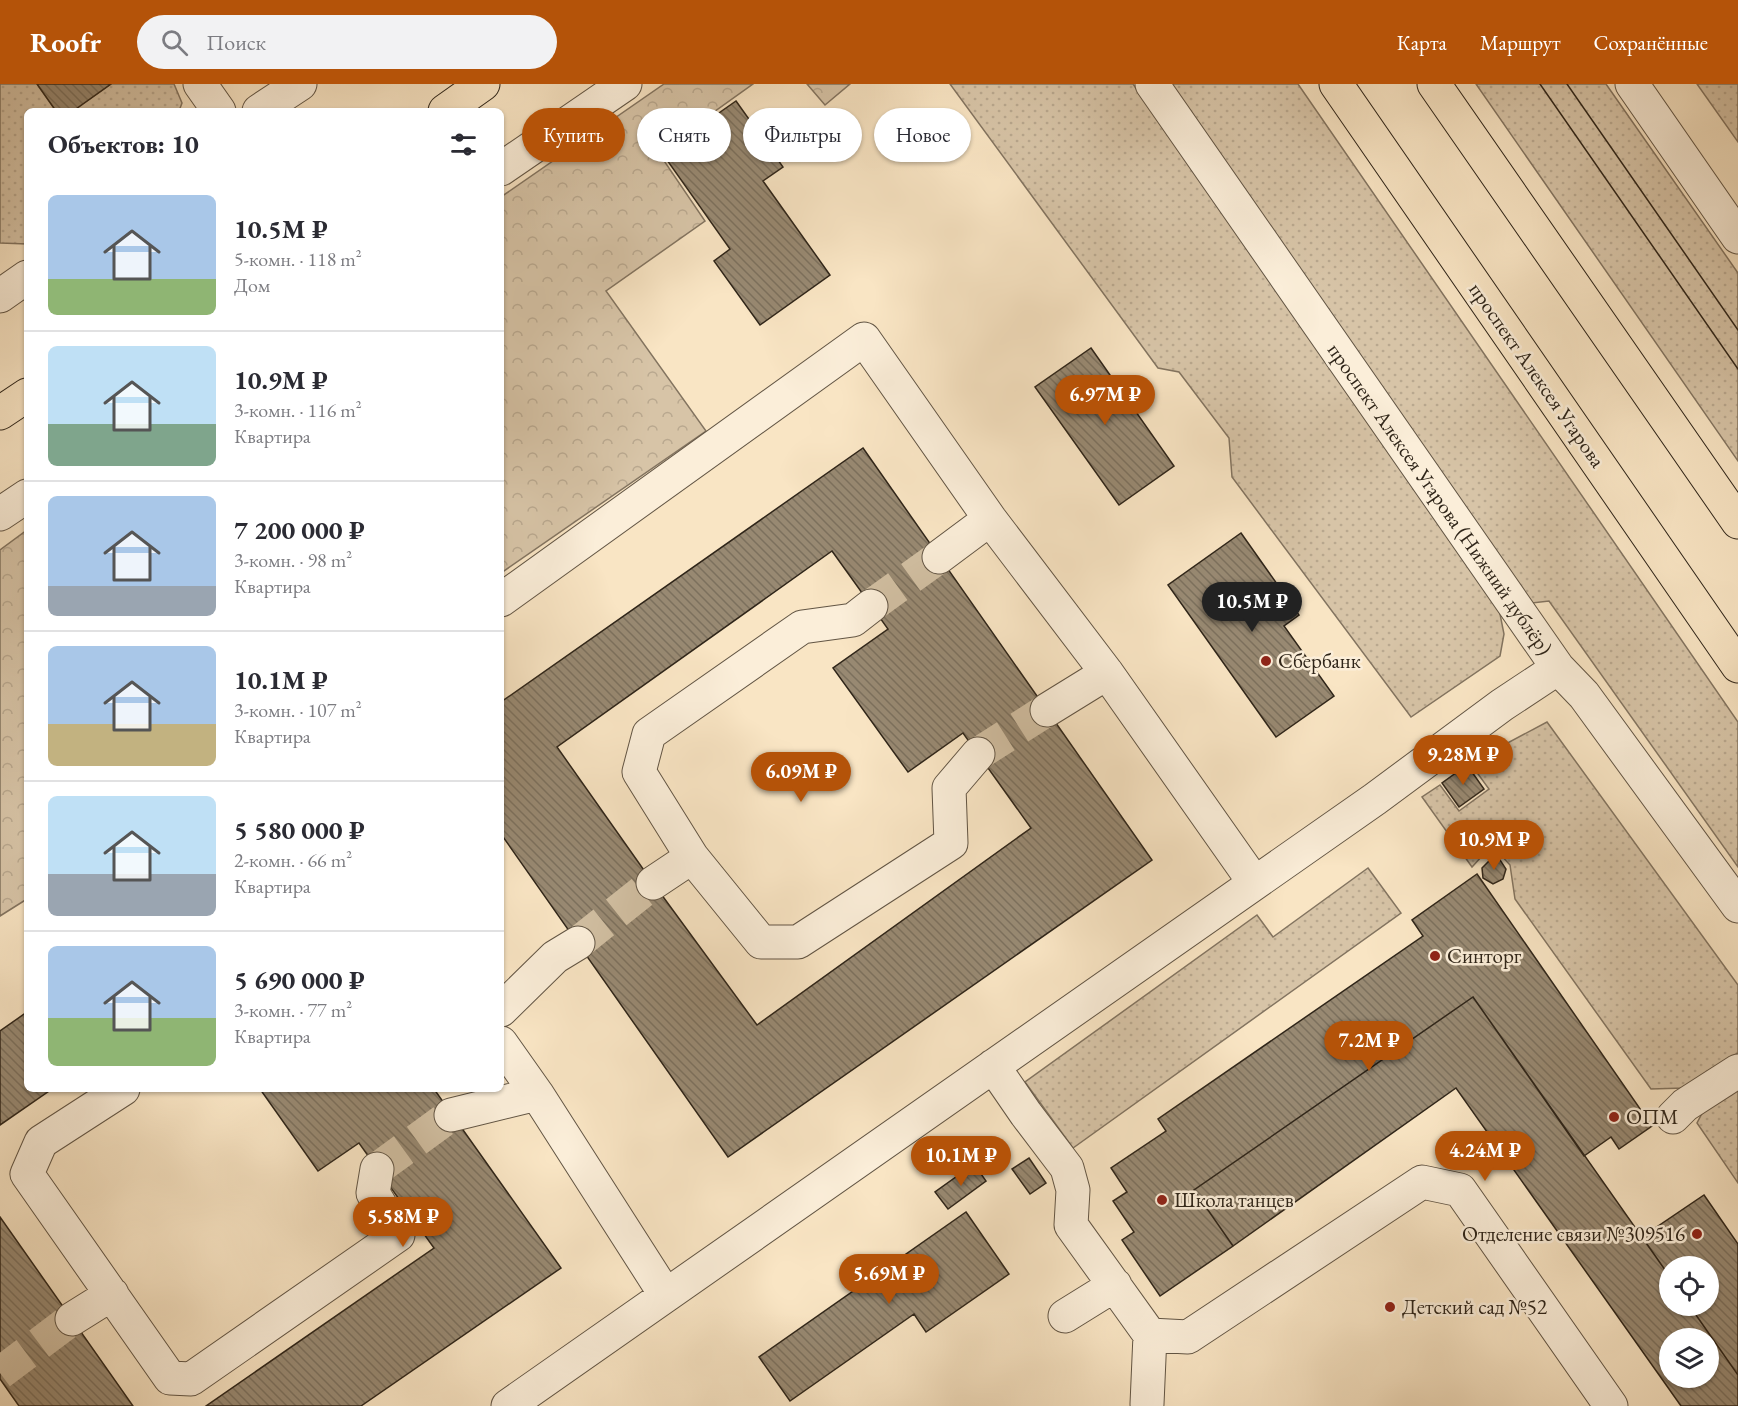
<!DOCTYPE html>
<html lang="ru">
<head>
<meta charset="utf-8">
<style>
  :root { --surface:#fff; --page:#f2f2f3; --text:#2b2b33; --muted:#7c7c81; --line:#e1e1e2; --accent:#b45309 }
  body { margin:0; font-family:"EB Garamond",serif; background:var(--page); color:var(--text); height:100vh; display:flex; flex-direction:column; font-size:22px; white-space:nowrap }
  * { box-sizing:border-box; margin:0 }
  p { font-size:20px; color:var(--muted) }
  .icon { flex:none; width:33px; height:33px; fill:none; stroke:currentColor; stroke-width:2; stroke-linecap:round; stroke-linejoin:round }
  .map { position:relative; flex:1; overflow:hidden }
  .side { position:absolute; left:24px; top:24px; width:480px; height:984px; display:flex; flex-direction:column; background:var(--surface); border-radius:9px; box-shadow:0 2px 4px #0004 }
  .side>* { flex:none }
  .guide { position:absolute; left:522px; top:24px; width:570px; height:54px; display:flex; gap:12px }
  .fabs { position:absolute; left:1659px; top:1172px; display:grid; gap:12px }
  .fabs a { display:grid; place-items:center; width:60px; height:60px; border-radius:50%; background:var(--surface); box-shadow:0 2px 4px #0004; font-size:30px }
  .price { position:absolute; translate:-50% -51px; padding:0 14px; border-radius:21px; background:var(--accent); color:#fff; font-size:20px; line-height:39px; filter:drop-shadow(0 2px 3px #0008) }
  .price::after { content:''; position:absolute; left:50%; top:36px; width:18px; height:14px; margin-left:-9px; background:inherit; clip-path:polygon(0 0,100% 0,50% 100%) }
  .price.selected { background:#222; color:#fff }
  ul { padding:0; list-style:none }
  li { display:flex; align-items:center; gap:18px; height:150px; padding:0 24px }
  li+li { border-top:2px solid var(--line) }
  li span { display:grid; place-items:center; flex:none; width:168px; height:120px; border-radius:9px; color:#555 }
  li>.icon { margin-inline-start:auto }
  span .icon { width:72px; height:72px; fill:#fffc; stroke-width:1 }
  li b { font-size:26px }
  h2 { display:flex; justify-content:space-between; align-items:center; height:72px; padding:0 24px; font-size:26px }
  .pill { padding:0 21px; border-radius:27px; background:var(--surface); box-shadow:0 2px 4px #0004; font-size:21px; line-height:54px }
  .pill.selected { background:var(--accent); color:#fff }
  header { display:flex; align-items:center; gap:36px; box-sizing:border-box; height:84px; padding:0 30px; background:var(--accent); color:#fff }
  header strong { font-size:28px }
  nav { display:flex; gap:33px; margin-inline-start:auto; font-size:21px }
  .search { width:420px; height:54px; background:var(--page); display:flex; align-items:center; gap:15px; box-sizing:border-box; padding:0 21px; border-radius:33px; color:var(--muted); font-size:22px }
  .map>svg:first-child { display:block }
  .grass { fill:url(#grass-dots); stroke:#837460; stroke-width:1.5 }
  .park { fill:url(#park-crowns); stroke:#837460; stroke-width:1.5 }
  .building { fill:url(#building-back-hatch); stroke:#2f2519; stroke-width:1.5; fill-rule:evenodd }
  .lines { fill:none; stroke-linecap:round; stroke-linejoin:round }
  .minor-tunnel { stroke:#d1bfa2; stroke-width:33; stroke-dasharray:33 16; stroke-linecap:butt }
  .minor-casing { stroke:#625544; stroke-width:35 }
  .major-casing { stroke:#2f2519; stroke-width:35 }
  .minor { stroke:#fbeed9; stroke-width:33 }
  .major { stroke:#f9e5c4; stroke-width:33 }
  .tram { stroke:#2f2519; stroke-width:1.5 }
  .poi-dot { fill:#8f2418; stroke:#fbeed9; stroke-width:2 }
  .labels { text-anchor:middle; stroke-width:5; stroke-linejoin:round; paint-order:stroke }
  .street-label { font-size:21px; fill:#2f2519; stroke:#fbeed9 }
  .poi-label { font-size:21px; fill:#2f2519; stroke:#fbeed9; text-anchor:start }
</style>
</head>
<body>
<header>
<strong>Roofr</strong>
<div class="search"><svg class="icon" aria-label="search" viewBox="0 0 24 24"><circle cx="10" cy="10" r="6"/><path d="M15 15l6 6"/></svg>Поиск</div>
<nav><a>Карта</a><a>Маршрут</a><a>Сохранённые</a></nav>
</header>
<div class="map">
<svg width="1738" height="1322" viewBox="0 0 1738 1322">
  <defs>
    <pattern id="grass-dots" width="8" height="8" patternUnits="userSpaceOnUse" patternTransform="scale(1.5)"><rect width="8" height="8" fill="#d7c4a7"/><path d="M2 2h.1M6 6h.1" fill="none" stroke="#b9a88f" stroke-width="1.8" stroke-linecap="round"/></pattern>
    <pattern id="park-crowns" width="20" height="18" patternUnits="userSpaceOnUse" patternTransform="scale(1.5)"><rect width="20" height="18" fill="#d7c4a7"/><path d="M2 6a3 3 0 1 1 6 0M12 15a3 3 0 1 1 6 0" fill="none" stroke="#b9a88f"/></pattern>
    <pattern id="building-back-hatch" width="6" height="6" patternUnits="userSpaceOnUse" patternTransform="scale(1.5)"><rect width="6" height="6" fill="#988972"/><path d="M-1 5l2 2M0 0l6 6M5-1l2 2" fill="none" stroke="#7c705d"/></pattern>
  </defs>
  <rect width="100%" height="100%" fill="#f9e5c4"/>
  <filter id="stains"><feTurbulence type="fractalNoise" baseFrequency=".00333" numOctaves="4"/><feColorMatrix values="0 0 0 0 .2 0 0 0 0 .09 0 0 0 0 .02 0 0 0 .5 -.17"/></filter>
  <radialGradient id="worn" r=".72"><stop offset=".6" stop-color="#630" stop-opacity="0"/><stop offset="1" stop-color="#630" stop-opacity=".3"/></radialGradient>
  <path class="grass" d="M 0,0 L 37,0 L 56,27 L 27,27 L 27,160 L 0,159 Z
    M 111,0 L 174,0 L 182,19 L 179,27 L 73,27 Z
    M 950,0 L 1133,0 L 1499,525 L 1504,550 L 1500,572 L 1411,633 L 1232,393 L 1229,354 L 1179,288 L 1158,284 Z
    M 1171,0 L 1298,0 L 1738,638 L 1738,783 L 1549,517 L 1532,519 Z
    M 1476,0 L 1606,0 L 1738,189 L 1738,377 Z
    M 1697,0 L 1738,0 L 1738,58 Z
    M 1547,638 L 1738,901 L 1738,969 L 1684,1004 L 1651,1005 L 1515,815 L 1510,781 L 1499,769 L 1483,771 L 1472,783 L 1422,713 L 1440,701 L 1459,727 L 1489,705 L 1470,679 Z
    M 1368,784 L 1401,829 L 1073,1064 L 1025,998 L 1257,831 L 1273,853 Z
    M 1738,999 L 1738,1099 L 1697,1039 L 1708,1018 Z"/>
  <path class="park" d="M 664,0 L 753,0 L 658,68 L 705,137 L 606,207 L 706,347 L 501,489 L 501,113 Z
    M 807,0 L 850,0 L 825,21 Z
    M 27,446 L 27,815 L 0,832 L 0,466 Z"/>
  <path class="building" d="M 37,0 L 111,0 L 73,27 L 56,27 Z
    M 736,17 L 783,83 L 763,97 L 830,191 L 760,241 L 714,177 L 730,165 L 662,69 Z
    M 1091,264 L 1174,382 L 1119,421 L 1035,303 Z
    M 863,364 L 1152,776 L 728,1073 L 501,750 L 501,618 ZM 832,467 L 888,545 L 833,584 L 908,688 L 963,649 L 1031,744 L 757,941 L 653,799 L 557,663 Z
    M 1241,449 L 1299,531 L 1284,542 L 1334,612 L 1276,653 L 1168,501 Z
    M 1467,681 L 1484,705 L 1459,723 L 1442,699 Z
    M 1491,775 L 1500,776 L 1506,785 L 1503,795 L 1493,800 L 1483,794 L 1482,784 Z
    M 1477,790 L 1652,1042 L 1619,1065 L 1611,1053 L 1584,1072 L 1473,913 L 1194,1106 L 1233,1162 L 1160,1212 L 1122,1156 L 1134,1148 L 1113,1117 L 1127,1108 L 1111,1084 L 1166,1047 L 1158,1035 L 1423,852 L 1412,836 Z
    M 1473,913 L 1670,1193 L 1670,1221 L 1689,1221 L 1738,1291 L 1738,1322 L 1681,1322 L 1456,1004 L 1233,1162 L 1194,1106 ZM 1670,1254 L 1708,1254 L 1708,1293 L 1670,1293 Z
    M 27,928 L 27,1005 L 52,1005 L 0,1041 L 0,947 Z
    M 260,1005 L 434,1005 L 561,1184 L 361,1322 L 206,1322 L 434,1164 L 359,1059 L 318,1087 Z
    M 1029,1074 L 1046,1099 L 1030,1110 L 1012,1085 Z
    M 974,1080 L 986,1097 L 948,1125 L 935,1108 Z
    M 1704,1111 L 1738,1160 L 1738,1291 L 1689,1221 L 1708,1221 L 1708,1182 L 1670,1182 L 1670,1193 L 1642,1153 Z
    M 966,1128 L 1009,1190 L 926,1248 L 914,1230 L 790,1317 L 759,1273 Z
    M 0,1133 L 133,1322 L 19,1322 L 0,1295 Z"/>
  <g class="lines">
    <path class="minor-tunnel" d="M 871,522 L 939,473
      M 978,670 L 1047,626
      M 578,859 L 653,799
      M 377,1085 L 451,1031
      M 0,1289 L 72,1235"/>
    <g class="minor-casing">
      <path id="minor" d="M 200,0 L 219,27
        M 1152,0 L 1558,584 L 1584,611 L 1738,822
        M 1632,0 L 1738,153
        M 259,27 L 300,0
        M 501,85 L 625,0
        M 0,212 L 27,193
        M 0,430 L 27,412
        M 939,473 L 990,435
        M 501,516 L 864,255 L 990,435 L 1107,589 L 1254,798
        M 871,522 L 853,536 L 802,543 L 649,650 L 639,688 L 692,773 L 761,858 L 798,858 L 951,759 L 949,704 L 978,670
        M 1047,626 L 1107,589
        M 653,799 L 692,773
        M 501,926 L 555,873 L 578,859
        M 501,959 L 537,1010 L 665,1210
        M 993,982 L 1026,1030 L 1067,1084 L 1073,1106 L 1071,1141 L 1150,1251 L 1188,1253 L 1422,1098 L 1460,1106 L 1611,1322
        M 123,1005 L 41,1058 L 27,1090 L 170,1294 L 191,1295 L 398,1151 L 373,1109 L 377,1085
        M 451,1031 L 537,1010
        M 1673,1033 L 1685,1021 L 1738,987
        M 1065,1232 L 1115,1201
        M 72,1235 L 112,1210
        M 1147,1320 L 1150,1251
        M 508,1322 L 1375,715 L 1502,621 L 1558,584"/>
    </g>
    <g class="major-casing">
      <path id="major" d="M 1336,0 L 1738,582
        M 1434,0 L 1738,438
        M 445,27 L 483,0
        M 0,329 L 27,311"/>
    </g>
    <use href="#minor" class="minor"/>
    <use href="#major" class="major"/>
    <path class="tram" d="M 1540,0 L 1738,285
      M 1567,0 L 1738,246"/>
  </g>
  <g class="poi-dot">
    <circle cx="1266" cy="577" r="6"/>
    <circle cx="1435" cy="872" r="6"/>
    <circle cx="1614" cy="1033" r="6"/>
    <circle cx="1162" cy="1116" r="6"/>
    <circle cx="1697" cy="1150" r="6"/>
    <circle cx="1390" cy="1223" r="6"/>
  </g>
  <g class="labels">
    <g class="street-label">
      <text transform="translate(1537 291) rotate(55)" y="7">проспект Алексея Угарова</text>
      <text transform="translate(1440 415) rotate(55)" y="7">проспект Алексея Угарова (Нижний дублёр)</text>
    </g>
    <g class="poi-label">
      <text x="1278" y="584">Сбербанк</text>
      <text x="1447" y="879">Синторг</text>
      <text x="1626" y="1040">ОПМ</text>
      <text x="1174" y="1123">Школа танцев</text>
      <text x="1685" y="1157" text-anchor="end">Отделение связи №309516</text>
      <text x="1402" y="1230">Детский сад №52</text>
    </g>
  </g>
  <rect width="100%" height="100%" filter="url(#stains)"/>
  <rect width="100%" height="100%" fill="url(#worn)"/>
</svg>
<div class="fabs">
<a><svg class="icon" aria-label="locate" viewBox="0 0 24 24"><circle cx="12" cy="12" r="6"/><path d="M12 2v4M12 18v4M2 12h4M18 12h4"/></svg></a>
<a><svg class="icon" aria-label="layers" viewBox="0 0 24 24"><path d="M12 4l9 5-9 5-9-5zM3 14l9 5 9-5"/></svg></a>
</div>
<b class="price" style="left:1105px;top:342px">6.97M ₽</b>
<b class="price selected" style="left:1252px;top:549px">10.5M ₽</b>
<b class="price" style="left:1463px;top:702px">9.28M ₽</b>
<b class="price" style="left:801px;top:719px">6.09M ₽</b>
<b class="price" style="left:1494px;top:787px">10.9M ₽</b>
<b class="price" style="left:1369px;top:988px">7.2M ₽</b>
<b class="price" style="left:1485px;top:1098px">4.24M ₽</b>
<b class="price" style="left:961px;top:1103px">10.1M ₽</b>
<b class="price" style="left:403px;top:1164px">5.58M ₽</b>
<b class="price" style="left:889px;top:1221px">5.69M ₽</b>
<div class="guide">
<a class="pill selected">Купить</a>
<a class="pill">Снять</a>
<a class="pill">Фильтры</a>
<a class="pill">Новое</a>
</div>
<section class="side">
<h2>Объектов: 10<svg class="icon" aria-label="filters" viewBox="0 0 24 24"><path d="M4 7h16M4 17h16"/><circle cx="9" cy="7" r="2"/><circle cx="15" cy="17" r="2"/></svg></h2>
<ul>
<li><span style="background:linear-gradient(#a9c7e8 70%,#8fb573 0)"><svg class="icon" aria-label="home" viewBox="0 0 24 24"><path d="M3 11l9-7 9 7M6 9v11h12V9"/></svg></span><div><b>10.5M ₽</b><p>5-комн. · 118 m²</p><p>Дом</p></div></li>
<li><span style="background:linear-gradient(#bfe0f5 65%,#7fa58c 0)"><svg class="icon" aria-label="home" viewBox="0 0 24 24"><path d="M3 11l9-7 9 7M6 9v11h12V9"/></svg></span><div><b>10.9M ₽</b><p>3-комн. · 116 m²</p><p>Квартира</p></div></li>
<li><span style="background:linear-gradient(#a9c7e8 75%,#9aa5b1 0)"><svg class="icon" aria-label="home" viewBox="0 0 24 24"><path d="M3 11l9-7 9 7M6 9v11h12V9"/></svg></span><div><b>7 200 000 ₽</b><p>3-комн. · 98 m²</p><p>Квартира</p></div></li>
<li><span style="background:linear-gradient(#a9c7e8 65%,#c2b280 0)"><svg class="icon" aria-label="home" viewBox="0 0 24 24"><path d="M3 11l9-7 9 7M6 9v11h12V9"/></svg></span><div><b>10.1M ₽</b><p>3-комн. · 107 m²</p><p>Квартира</p></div></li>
<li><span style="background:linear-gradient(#bfe0f5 65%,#9aa5b1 0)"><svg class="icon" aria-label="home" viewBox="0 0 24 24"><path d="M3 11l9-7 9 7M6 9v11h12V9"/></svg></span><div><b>5 580 000 ₽</b><p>2-комн. · 66 m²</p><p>Квартира</p></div></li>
<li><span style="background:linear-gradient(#a9c7e8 60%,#8fb573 0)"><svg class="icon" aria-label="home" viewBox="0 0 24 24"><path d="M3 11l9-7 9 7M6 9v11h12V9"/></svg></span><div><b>5 690 000 ₽</b><p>3-комн. · 77 m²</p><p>Квартира</p></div></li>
</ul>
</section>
</div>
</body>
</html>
